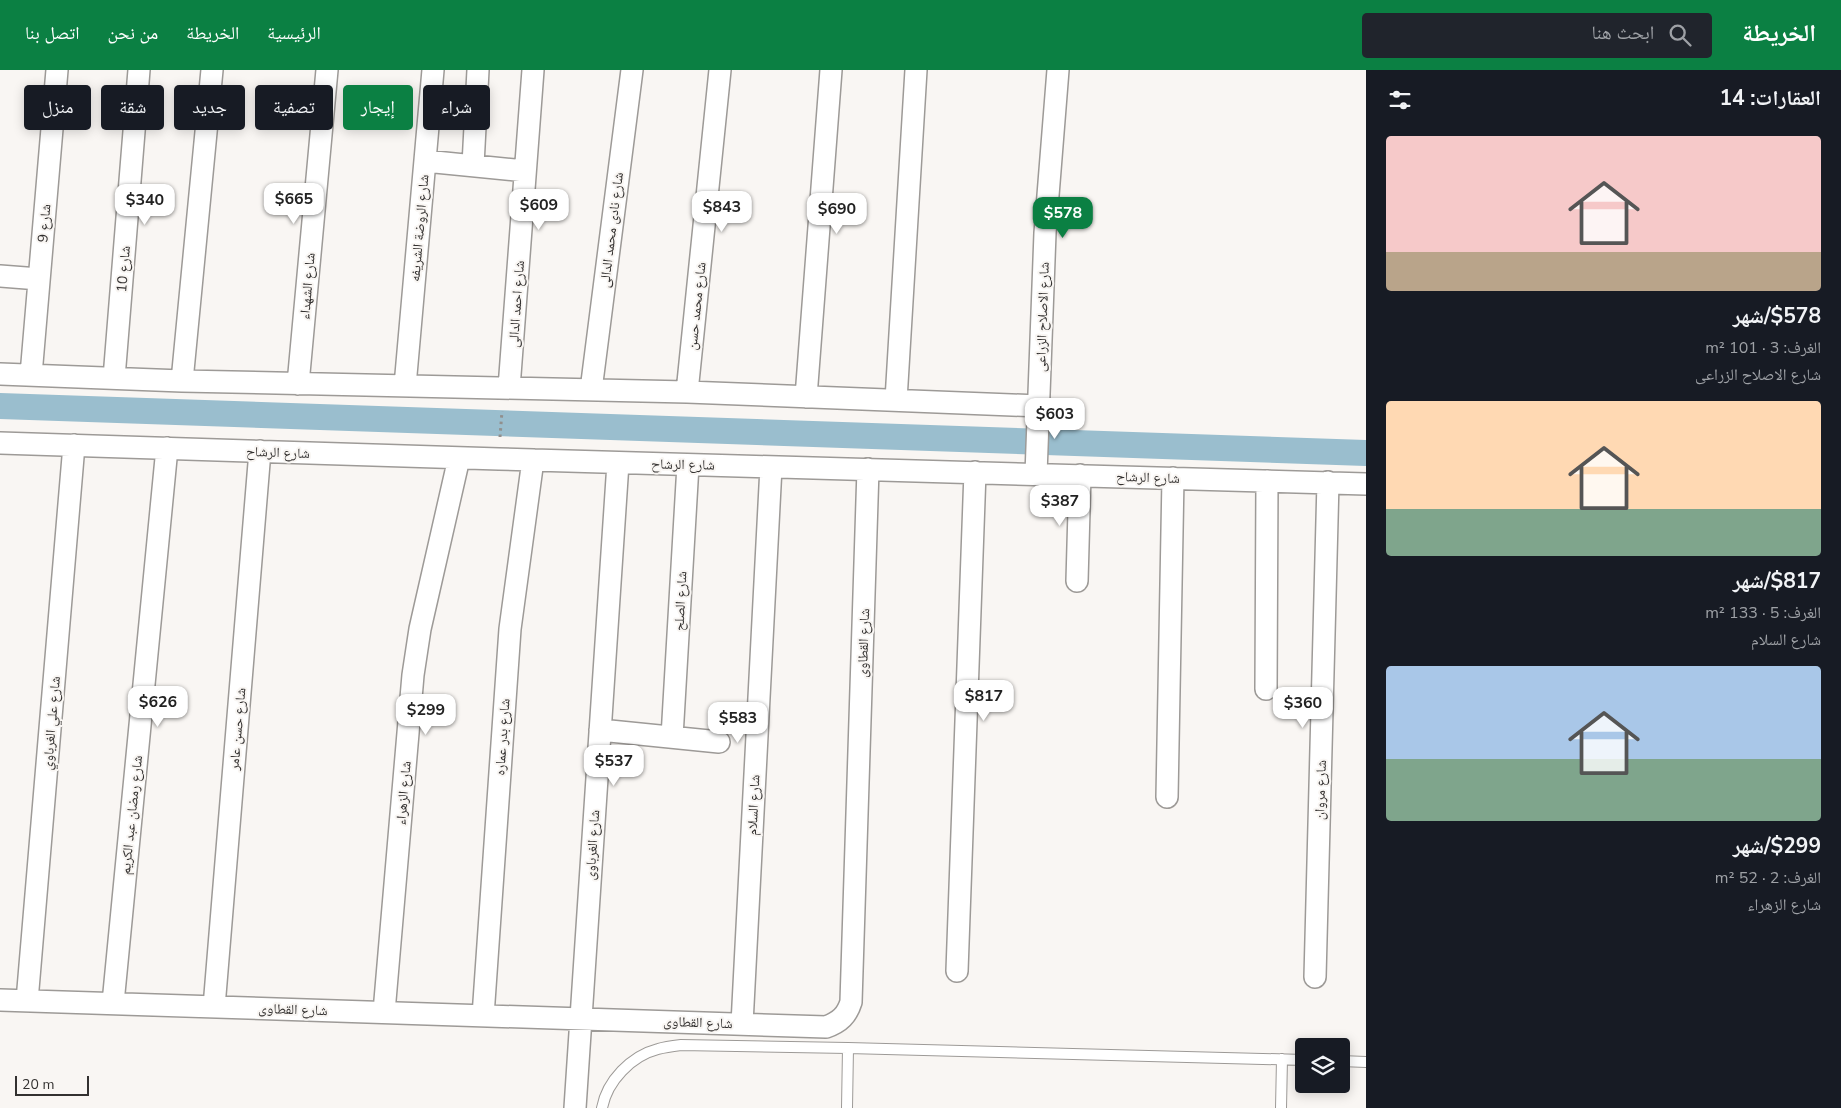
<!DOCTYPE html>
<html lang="ar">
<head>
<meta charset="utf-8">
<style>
  :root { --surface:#171b24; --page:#20242c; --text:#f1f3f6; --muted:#9ea1a6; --accent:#0b8043 }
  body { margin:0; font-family:"Nunito Sans","Noto Naskh Arabic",sans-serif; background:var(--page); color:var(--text); direction:rtl; height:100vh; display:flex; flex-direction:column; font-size:19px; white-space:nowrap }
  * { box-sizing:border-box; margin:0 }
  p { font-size:16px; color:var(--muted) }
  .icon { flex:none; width:28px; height:28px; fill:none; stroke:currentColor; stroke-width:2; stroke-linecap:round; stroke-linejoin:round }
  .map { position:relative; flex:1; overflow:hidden; direction:ltr }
  .side { display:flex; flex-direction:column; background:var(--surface); width:475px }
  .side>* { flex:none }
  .banner { position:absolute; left:15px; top:15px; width:475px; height:45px; direction:rtl; display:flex; gap:10px }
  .controls { position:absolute; left:1295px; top:968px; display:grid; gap:10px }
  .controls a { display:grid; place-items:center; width:55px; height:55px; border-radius:5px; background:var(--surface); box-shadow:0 2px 12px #0003; font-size:25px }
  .scale { position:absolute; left:15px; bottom:12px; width:74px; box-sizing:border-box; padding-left:5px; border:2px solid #333130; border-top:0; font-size:14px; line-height:18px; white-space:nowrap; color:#333130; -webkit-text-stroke:4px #f9f6f3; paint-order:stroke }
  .price { position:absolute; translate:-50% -42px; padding:0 11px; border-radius:10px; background:#fff; color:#222; font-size:16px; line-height:32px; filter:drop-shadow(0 1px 2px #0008) }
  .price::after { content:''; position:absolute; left:50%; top:30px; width:15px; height:11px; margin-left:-8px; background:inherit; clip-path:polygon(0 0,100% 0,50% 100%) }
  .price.current { background:var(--accent); color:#fff }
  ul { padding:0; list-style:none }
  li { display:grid; align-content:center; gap:10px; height:265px; padding:0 20px }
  li span { display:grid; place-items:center; height:155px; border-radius:5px; color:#555 }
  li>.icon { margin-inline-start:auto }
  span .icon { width:90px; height:90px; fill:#fffc; stroke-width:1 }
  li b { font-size:21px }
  h2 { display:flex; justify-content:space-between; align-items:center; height:60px; padding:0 20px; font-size:21px }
  .pill { padding:0 18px; border-radius:5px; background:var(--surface); box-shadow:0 2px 12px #0003; font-size:18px; line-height:45px }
  .pill.current { background:var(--accent); color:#fff }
  header { display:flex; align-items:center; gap:30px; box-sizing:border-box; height:70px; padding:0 25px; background:var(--accent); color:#fff }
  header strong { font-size:24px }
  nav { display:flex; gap:28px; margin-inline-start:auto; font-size:18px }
  .search { width:350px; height:45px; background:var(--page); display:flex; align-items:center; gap:12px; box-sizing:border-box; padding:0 18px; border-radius:5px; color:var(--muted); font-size:19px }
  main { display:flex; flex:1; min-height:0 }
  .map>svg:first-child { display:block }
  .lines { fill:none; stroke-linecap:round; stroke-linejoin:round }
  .canal { stroke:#9abece; stroke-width:26 }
  .service-casing { stroke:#9d9a97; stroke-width:12 }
  .minor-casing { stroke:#9d9a97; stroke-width:24 }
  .path { stroke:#918f8d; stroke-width:3; stroke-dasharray:2.5 4; stroke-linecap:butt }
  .service { stroke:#fff; stroke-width:10 }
  .minor { stroke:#fff; stroke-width:21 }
  .labels { text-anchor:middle; stroke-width:4; stroke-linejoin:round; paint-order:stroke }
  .street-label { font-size:14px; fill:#333130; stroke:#f9f6f3 }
</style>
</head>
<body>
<header>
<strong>الخريطة</strong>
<div class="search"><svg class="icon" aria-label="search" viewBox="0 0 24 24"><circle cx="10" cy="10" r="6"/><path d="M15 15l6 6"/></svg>ابحث هنا</div>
<nav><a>الرئيسية</a><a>الخريطة</a><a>من نحن</a><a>اتصل بنا</a></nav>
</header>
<main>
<section class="side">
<h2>العقارات: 14<svg class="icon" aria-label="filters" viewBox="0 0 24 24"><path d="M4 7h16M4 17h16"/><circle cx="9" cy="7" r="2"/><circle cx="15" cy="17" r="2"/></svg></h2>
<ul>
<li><span style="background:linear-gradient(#f6c9c9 75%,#b9a48a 0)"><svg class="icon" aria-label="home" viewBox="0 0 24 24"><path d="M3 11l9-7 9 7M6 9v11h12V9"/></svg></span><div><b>$578/شهر</b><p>الغرف: 3 · 101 m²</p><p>شارع الاصلاح الزراعى</p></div></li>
<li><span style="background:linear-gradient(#ffd9b3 70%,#7fa58c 0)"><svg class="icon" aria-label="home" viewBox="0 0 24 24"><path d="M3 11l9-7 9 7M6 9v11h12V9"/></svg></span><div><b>$817/شهر</b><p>الغرف: 5 · 133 m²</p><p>شارع السلام</p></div></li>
<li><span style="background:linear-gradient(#a9c7e8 60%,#7fa58c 0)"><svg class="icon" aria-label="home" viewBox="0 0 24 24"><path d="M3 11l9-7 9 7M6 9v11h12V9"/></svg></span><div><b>$299/شهر</b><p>الغرف: 2 · 52 m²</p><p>شارع الزهراء</p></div></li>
</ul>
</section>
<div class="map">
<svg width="1366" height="1038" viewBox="0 0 1366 1038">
  <rect width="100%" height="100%" fill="#f9f6f3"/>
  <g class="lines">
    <path class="canal" d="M 0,336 L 1366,383"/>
    <g class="service-casing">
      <path id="service" d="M 1341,991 L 1366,992
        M 602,1038 C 607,1011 631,986 658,979 C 665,977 673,976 681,975 L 848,978 L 1304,990
        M 847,1038 L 848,978
        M 1281,1038 L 1282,989"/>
    </g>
    <g class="minor-casing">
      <path id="minor" d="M 425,91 L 525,101
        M 473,95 L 478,0
        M 0,206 L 39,209
        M 0,304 L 182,311 L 687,322 L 1039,336
        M 31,305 L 57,0
        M 114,308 L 139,0
        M 182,311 L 212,0
        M 298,314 L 327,0
        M 405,316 L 433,0
        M 509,318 L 533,0
        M 591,320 L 632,0
        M 687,322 L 720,0
        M 806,327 L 831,0
        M 896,330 L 916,0
        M 0,373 L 499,389 L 1366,414
        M 1036,404 L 1045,163 L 1058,0
        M 1077,511 L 1080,405
        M 1266,619 L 1267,411
        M 600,660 L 719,672
        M 672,667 L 688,395
        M 1167,727 L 1173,408
        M 957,901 L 975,402
        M 1315,907 L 1328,412
        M 0,930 L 826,957 C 840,952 847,945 851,932 L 868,399
        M 27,931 L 74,375
        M 113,933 L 167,378
        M 214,937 L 260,381
        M 384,942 L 413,605 L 420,559 L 459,388
        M 483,946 L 510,559 L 533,390
        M 742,954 L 771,397
        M 575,1038 L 618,393"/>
    </g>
    <path class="path" d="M 500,367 L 502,341"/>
    <use href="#service" class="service"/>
    <use href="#minor" class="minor"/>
  </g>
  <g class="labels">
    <g class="street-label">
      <text transform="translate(44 153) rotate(-85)" y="5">شارع 9</text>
      <text transform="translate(419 158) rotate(-85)" y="5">شارع الروضة الشريفه</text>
      <text transform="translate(611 160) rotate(-83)" y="5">شارع نادى محمد الدالى</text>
      <text transform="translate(123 199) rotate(-85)" y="5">شارع 10</text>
      <text transform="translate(307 216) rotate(-85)" y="5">شارع الشهداء</text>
      <text transform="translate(516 234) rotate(-86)" y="5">شارع احمد الدالى</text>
      <text transform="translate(696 236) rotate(-84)" y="5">شارع محمد حسن</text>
      <text transform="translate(1042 247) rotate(-88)" y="5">شارع الاصلاح الزراعى</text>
      <text transform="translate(278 382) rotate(2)" y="5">شارع الرشاح</text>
      <text transform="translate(683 394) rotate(1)" y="5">شارع الرشاح</text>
      <text transform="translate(1148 407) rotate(2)" y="5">شارع الرشاح</text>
      <text transform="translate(680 531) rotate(-87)" y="5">شارع الصلح</text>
      <text transform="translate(863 573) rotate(-88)" y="5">شارع القطاوى</text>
      <text transform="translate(51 653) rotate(-85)" y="5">شارع علي الغرباوي</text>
      <text transform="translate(237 659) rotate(-85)" y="5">شارع حسن عامر</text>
      <text transform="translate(502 667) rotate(-86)" y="5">شارع بدر عماره</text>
      <text transform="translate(1320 720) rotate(-88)" y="5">شارع مروان</text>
      <text transform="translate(403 723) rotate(-85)" y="5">شارع الزهراء</text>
      <text transform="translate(753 735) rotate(-87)" y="5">شارع السلام</text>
      <text transform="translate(131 745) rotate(-84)" y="5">شارع رمضان عبد الكريم</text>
      <text transform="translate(592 775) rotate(-86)" y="5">شارع الغرباوى</text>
      <text transform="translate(293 939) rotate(2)" y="5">شارع القطاوى</text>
      <text transform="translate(698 952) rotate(2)" y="5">شارع القطاوى</text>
    </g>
  </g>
</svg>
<div class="controls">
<a><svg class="icon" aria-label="layers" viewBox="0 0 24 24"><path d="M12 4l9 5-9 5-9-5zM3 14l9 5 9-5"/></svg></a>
</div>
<div class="scale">20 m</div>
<b class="price" style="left:294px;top:155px">$665</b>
<b class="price" style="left:145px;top:156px">$340</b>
<b class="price" style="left:539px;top:161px">$609</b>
<b class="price" style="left:722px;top:163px">$843</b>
<b class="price" style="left:837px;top:165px">$690</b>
<b class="price current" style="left:1063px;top:169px">$578</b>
<b class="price" style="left:1055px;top:370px">$603</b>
<b class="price" style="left:1060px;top:457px">$387</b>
<b class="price" style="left:984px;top:652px">$817</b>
<b class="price" style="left:158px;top:658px">$626</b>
<b class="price" style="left:1303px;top:659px">$360</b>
<b class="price" style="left:426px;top:666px">$299</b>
<b class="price" style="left:738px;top:674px">$583</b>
<b class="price" style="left:614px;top:717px">$537</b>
<div class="banner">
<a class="pill">شراء</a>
<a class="pill current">إيجار</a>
<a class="pill">تصفية</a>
<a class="pill">جديد</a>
<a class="pill">شقة</a>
<a class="pill">منزل</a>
</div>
</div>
</main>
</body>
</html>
